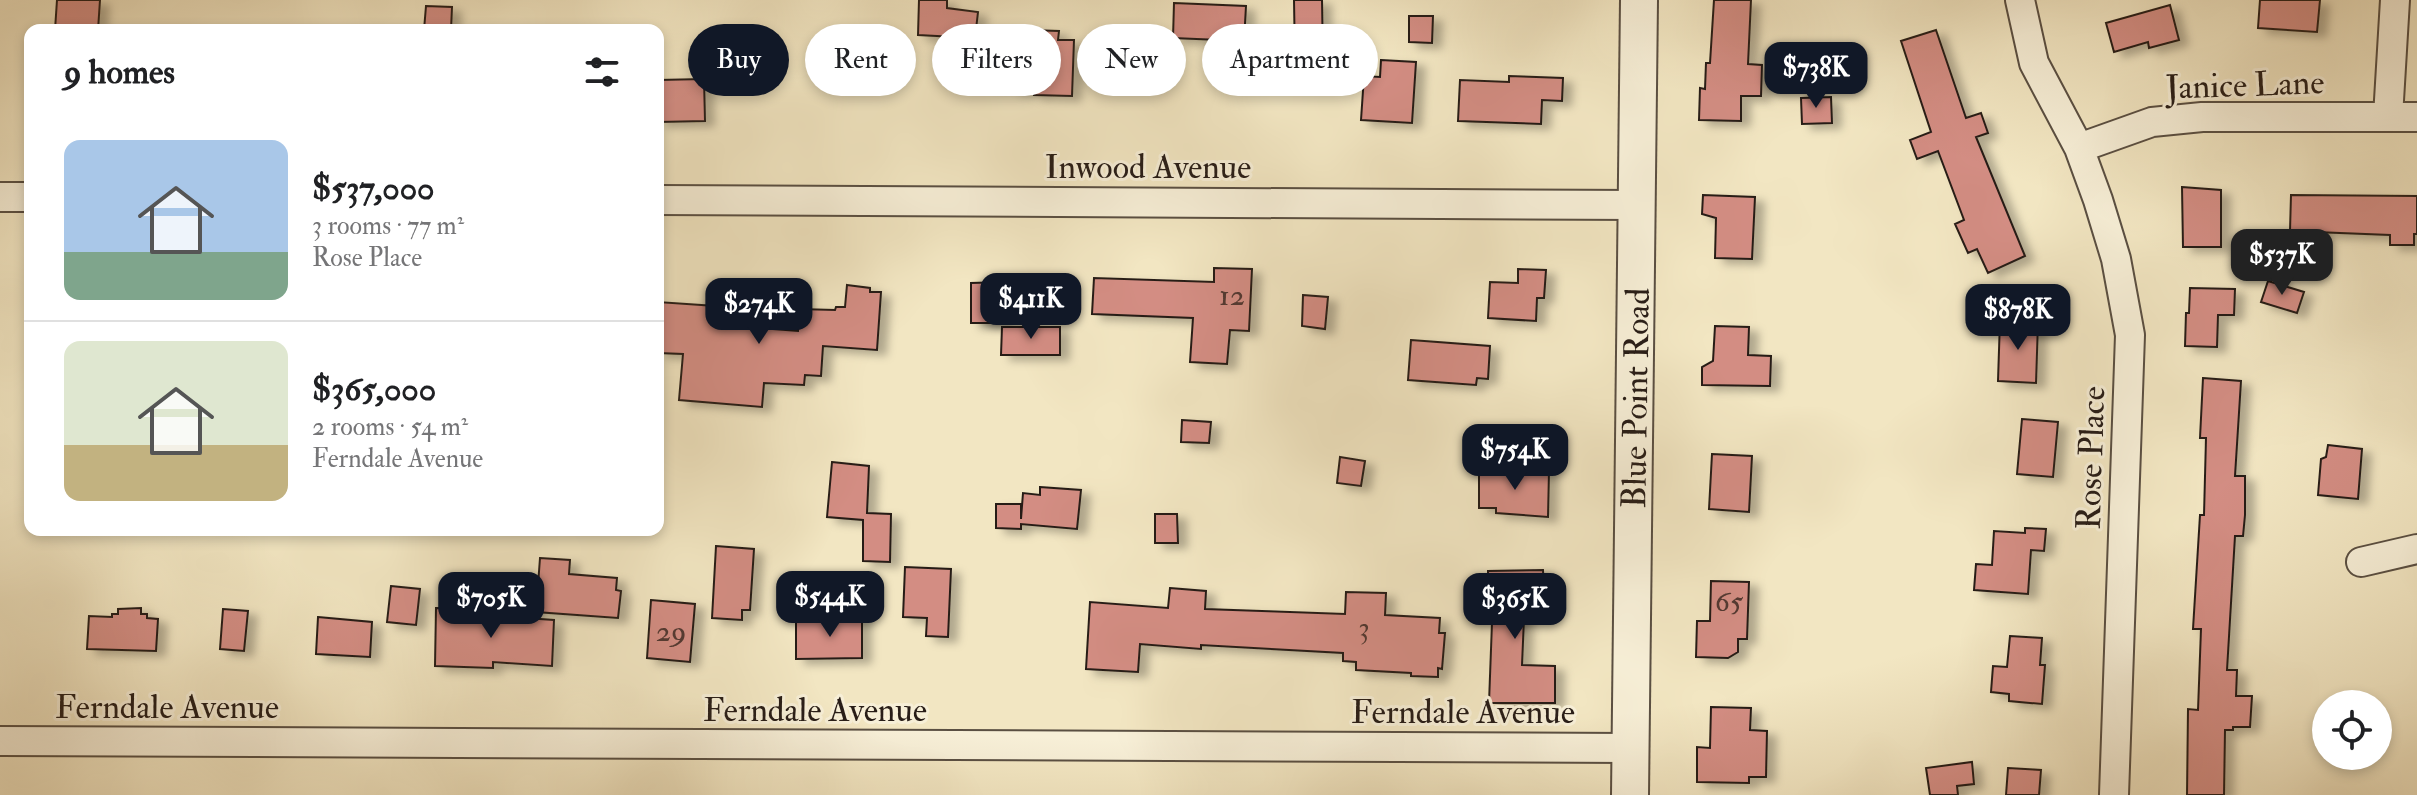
<!DOCTYPE html>
<html lang="en">
<head>
<meta charset="utf-8">
<style>
  :root { --surface:#fff; --page:#f6f6f6; --text:#202124; --muted:#757577; --line:#e0e0e0; --accent:#111827 }
  body { margin:0; font-family:"IM FELL Double Pica",serif; background:var(--page); color:var(--text); height:100vh; display:flex; flex-direction:column; font-size:30px; white-space:nowrap }
  * { box-sizing:border-box; margin:0 }
  p { font-size:26px; color:var(--muted) }
  .icon { flex:none; width:44px; height:44px; fill:none; stroke:currentColor; stroke-width:2; stroke-linecap:round; stroke-linejoin:round }
  .map { position:relative; flex:1; overflow:hidden }
  .panel { position:absolute; left:24px; top:24px; width:640px; height:512px; display:flex; flex-direction:column; background:var(--surface); border-radius:16px; box-shadow:0 4px 12px #0003 }
  .panel>* { flex:none }
  .top-card { position:absolute; left:688px; top:24px; width:760px; height:72px; display:flex; gap:16px }
  .fabs { position:absolute; left:2312px; top:690px; display:grid; gap:16px }
  .fabs a { display:grid; place-items:center; width:80px; height:80px; border-radius:50%; background:var(--surface); box-shadow:0 4px 12px #0003; font-size:40px }
  .price { position:absolute; translate:-50% -68px; padding:0 18px; border-radius:16px; background:var(--accent); color:#fff; font-size:26px; line-height:52px; filter:drop-shadow(0 2px 4px #0008) }
  .price::after { content:''; position:absolute; left:50%; top:48px; width:24px; height:18px; margin-left:-12px; background:inherit; clip-path:polygon(0 0,100% 0,50% 100%) }
  .price.active { background:#222; color:#fff }
  ul { padding:0; list-style:none }
  li { display:flex; align-items:center; gap:24px; height:200px; padding:0 40px }
  li+li { border-top:2px solid var(--line) }
  li span { display:grid; place-items:center; flex:none; width:224px; height:160px; border-radius:16px; color:#555 }
  li>.icon { margin-inline-start:auto }
  span .icon { width:96px; height:96px; fill:#fffc; stroke-width:1 }
  li b { font-size:34px }
  h2 { display:flex; justify-content:space-between; align-items:center; height:96px; padding:0 40px; font-size:34px }
  .chip { padding:0 28px; border-radius:36px; background:var(--surface); box-shadow:0 4px 12px #0003; font-size:28px; line-height:72px }
  .chip.active { background:var(--accent); color:#fff }
  .map>svg:first-child { display:block }
  .building { fill:#d38d83; stroke:#281d17; stroke-width:2; filter:url(#shadow) }
  .lines { fill:none; stroke-linecap:round; stroke-linejoin:round }
  .minor-casing { stroke:#5a4f42; stroke-width:32 }
  .tertiary-casing { stroke:#5a4f42; stroke-width:40 }
  .minor { stroke:#f7efd7; stroke-width:28 }
  .tertiary { stroke:#f7efd7; stroke-width:36 }
  .labels { text-anchor:middle; stroke-width:6; stroke-linejoin:round; paint-order:stroke }
  .number-label { font-size:30px; fill:#533932 }
  .street-label { font-size:34px; fill:#281d17; stroke:#f7efd7 }
</style>
</head>
<body>
<div class="map">
<svg width="2417" height="795" viewBox="0 0 2417 795">
  <defs>
    <filter id="shadow"><feDropShadow dx="9" dy="5" stdDeviation="4" flood-color="#0004"/></filter>
  </defs>
  <rect width="100%" height="100%" fill="#f2e6c2"/>
  <filter id="stains"><feTurbulence type="fractalNoise" baseFrequency=".0025" numOctaves="4"/><feColorMatrix values="0 0 0 0 .2 0 0 0 0 .09 0 0 0 0 .02 0 0 0 .5 -.17"/></filter>
  <radialGradient id="worn" r=".72"><stop offset=".6" stop-color="#630" stop-opacity="0"/><stop offset="1" stop-color="#630" stop-opacity=".3"/></radialGradient>
  <path class="building" d="M 57,0 L 100,0 L 98,30 L 55,30 Z
    M 919,0 L 947,0 L 947,8 L 978,12 L 975,38 L 918,35 Z
    M 1294,0 L 1322,0 L 1323,61 L 1295,61 Z
    M 1714,0 L 1751,0 L 1748,64 L 1762,65 L 1761,96 L 1741,96 L 1741,121 L 1699,120 L 1700,88 L 1705,89 L 1706,63 L 1710,63 Z
    M 2260,0 L 2320,0 L 2317,32 L 2258,28 Z
    M 1174,3 L 1246,6 L 1244,41 L 1173,38 Z
    M 2170,5 L 2179,40 L 2149,48 L 2148,42 L 2114,52 L 2106,23 Z
    M 426,6 L 452,7 L 451,30 L 424,30 Z
    M 1409,16 L 1433,16 L 1432,43 L 1409,42 Z
    M 1029,30 L 1059,31 L 1058,40 L 1074,40 L 1072,96 L 1034,95 L 1034,90 L 1012,89 L 1012,84 L 991,84 L 992,49 L 1028,50 Z
    M 1936,30 L 1966,118 L 1981,113 L 1988,133 L 1976,137 L 2025,256 L 1988,273 L 1977,249 L 1968,253 L 1955,224 L 1964,220 L 1938,151 L 1917,159 L 1910,140 L 1931,132 L 1901,41 Z
    M 1381,60 L 1416,62 L 1412,123 L 1361,120 L 1364,76 L 1380,77 Z
    M 1509,76 L 1563,78 L 1562,101 L 1542,100 L 1541,124 L 1458,121 L 1460,80 L 1509,82 Z
    M 704,79 L 705,121 L 658,122 L 658,80 Z
    M 1831,97 L 1832,123 L 1802,124 L 1801,98 Z
    M 2182,187 L 2221,190 L 2221,247 L 2183,247 Z
    M 1703,195 L 1755,197 L 1752,259 L 1715,258 L 1716,218 L 1702,214 Z
    M 2291,195 L 2417,196 L 2417,234 L 2414,234 L 2414,245 L 2390,245 L 2390,235 L 2290,231 Z
    M 1214,268 L 1252,269 L 1249,331 L 1230,330 L 1227,364 L 1190,362 L 1193,318 L 1092,314 L 1094,278 L 1214,282 Z
    M 1518,269 L 1546,270 L 1544,298 L 1537,298 L 1536,321 L 1488,318 L 1490,282 L 1518,283 Z
    M 2268,281 L 2304,292 L 2297,313 L 2261,302 Z
    M 1004,282 L 1004,323 L 971,323 L 971,283 Z
    M 847,285 L 870,288 L 870,292 L 881,292 L 877,350 L 823,346 L 821,376 L 805,375 L 804,385 L 764,383 L 762,407 L 679,400 L 683,354 L 658,353 L 658,302 L 730,307 L 729,311 L 748,311 L 747,327 L 798,331 L 799,309 L 835,310 L 836,307 L 845,307 Z
    M 2190,288 L 2235,289 L 2234,315 L 2218,315 L 2217,347 L 2185,346 L 2186,313 L 2189,313 Z
    M 1303,295 L 1328,297 L 1325,329 L 1302,326 Z
    M 2000,320 L 2038,322 L 2036,383 L 1998,381 Z
    M 1715,326 L 1749,327 L 1748,355 L 1771,356 L 1770,386 L 1702,385 L 1702,367 L 1713,361 Z
    M 1002,327 L 1060,327 L 1060,355 L 1001,355 Z
    M 1411,340 L 1490,346 L 1488,379 L 1477,378 L 1476,385 L 1408,380 Z
    M 2203,378 L 2241,381 L 2235,476 L 2245,476 L 2245,515 L 2243,536 L 2235,536 L 2227,670 L 2237,670 L 2236,696 L 2252,696 L 2250,727 L 2233,727 L 2233,730 L 2225,730 L 2224,795 L 2187,795 L 2188,709 L 2198,710 L 2201,629 L 2193,629 L 2200,515 L 2204,515 L 2206,438 L 2200,438 Z
    M 2022,419 L 2058,422 L 2053,477 L 2017,474 Z
    M 1182,420 L 1211,422 L 1209,443 L 1181,442 Z
    M 2328,445 L 2362,449 L 2358,499 L 2318,495 L 2321,459 L 2326,457 Z
    M 1712,454 L 1752,456 L 1749,512 L 1709,509 Z
    M 1340,457 L 1365,461 L 1361,486 L 1337,483 Z
    M 832,462 L 869,466 L 867,513 L 891,514 L 890,562 L 863,561 L 863,520 L 827,517 Z
    M 1479,471 L 1549,471 L 1548,517 L 1496,513 L 1496,508 L 1479,508 Z
    M 1040,487 L 1081,490 L 1077,529 L 1021,524 L 1021,529 L 996,528 L 996,504 L 1021,504 L 1021,519 L 1023,493 L 1040,495 Z
    M 1155,514 L 1177,514 L 1178,543 L 1155,543 Z
    M 2025,528 L 2046,529 L 2044,551 L 2031,550 L 2028,594 L 1974,590 L 1976,564 L 1992,565 L 1994,531 L 2025,533 Z
    M 716,546 L 754,549 L 750,610 L 742,610 L 742,620 L 712,618 Z
    M 540,558 L 570,560 L 569,574 L 617,578 L 616,590 L 621,591 L 618,618 L 536,612 Z
    M 905,567 L 951,569 L 948,637 L 926,636 L 927,618 L 903,617 Z
    M 1543,570 L 1544,595 L 1525,595 L 1522,665 L 1555,666 L 1555,703 L 1489,703 L 1493,596 L 1488,596 L 1488,571 Z
    M 1711,581 L 1749,582 L 1747,639 L 1738,639 L 1738,652 L 1728,658 L 1696,657 L 1697,621 L 1710,621 Z
    M 391,586 L 420,589 L 416,625 L 387,622 Z
    M 1170,588 L 1206,591 L 1205,609 L 1345,614 L 1346,592 L 1386,593 L 1385,615 L 1440,618 L 1439,633 L 1445,633 L 1442,669 L 1438,668 L 1438,677 L 1411,676 L 1411,673 L 1356,670 L 1356,662 L 1343,661 L 1343,653 L 1201,645 L 1201,649 L 1140,644 L 1138,672 L 1086,669 L 1090,602 L 1168,608 Z
    M 651,600 L 695,604 L 690,662 L 647,658 Z
    M 141,608 L 141,614 L 147,614 L 147,618 L 158,619 L 156,651 L 87,649 L 89,616 L 112,617 L 112,614 L 118,614 L 118,609 Z
    M 436,608 L 482,609 L 482,615 L 554,620 L 552,666 L 493,662 L 493,668 L 435,666 Z
    M 223,609 L 248,611 L 244,651 L 220,649 Z
    M 318,617 L 372,622 L 370,657 L 316,654 Z
    M 862,617 L 862,658 L 796,659 L 796,622 L 814,621 L 814,618 Z
    M 2010,636 L 2042,638 L 2040,665 L 2045,665 L 2042,704 L 2009,701 L 2009,694 L 1991,692 L 1993,666 L 2007,667 Z
    M 1711,707 L 1751,708 L 1750,730 L 1767,731 L 1766,777 L 1749,777 L 1749,783 L 1697,782 L 1697,747 L 1710,748 Z
    M 1972,762 L 1974,784 L 1957,786 L 1958,795 L 1930,795 L 1926,768 Z
    M 2008,768 L 2041,770 L 2039,795 L 2006,795 Z"/>
  <g class="lines">
    <g class="minor-casing">
      <path id="minor" d="M 2020,0 L 2034,63 L 2079,148 L 2098,200 L 2116,259 L 2130,335 L 2114,795
        M 2388,117 L 2395,0
        M 2079,148 L 2152,122 L 2202,117 L 2417,117
        M 0,197 L 30,197
        M 658,200 L 1638,205
        M 2361,562 L 2417,549
        M 0,741 L 1630,748"/>
    </g>
    <g class="tertiary-casing">
      <path id="tertiary" d="M 1630,795 L 1639,0"/>
    </g>
    <use href="#minor" class="minor"/>
    <use href="#tertiary" class="tertiary"/>
  </g>
  <g class="labels">
    <g class="number-label">
      <text x="1232" y="305">12</text>
      <text x="1729" y="611">65</text>
      <text x="1364" y="637">3</text>
      <text x="671" y="641">29</text>
    </g>
    <g class="street-label">
      <text transform="translate(2245 84) rotate(-2)" y="12">Janice Lane</text>
      <text x="1148" y="178">Inwood Avenue</text>
      <text transform="translate(1635 398) rotate(-89)" y="12">Blue Point Road</text>
      <text transform="translate(2090 458) rotate(-88)" y="12">Rose Place</text>
      <text x="167" y="718">Ferndale Avenue</text>
      <text x="815" y="721">Ferndale Avenue</text>
      <text x="1463" y="723">Ferndale Avenue</text>
    </g>
  </g>
  <rect width="100%" height="100%" filter="url(#stains)"/>
  <rect width="100%" height="100%" fill="url(#worn)"/>
</svg>
<div class="fabs">
<a><svg class="icon" aria-label="locate" viewBox="0 0 24 24"><circle cx="12" cy="12" r="6"/><path d="M12 2v4M12 18v4M2 12h4M18 12h4"/></svg></a>
</div>
<b class="price" style="left:1816px;top:110px">$738K</b>
<b class="price active" style="left:2282px;top:297px">$537K</b>
<b class="price" style="left:1031px;top:341px">$411K</b>
<b class="price" style="left:759px;top:346px">$274K</b>
<b class="price" style="left:2018px;top:352px">$878K</b>
<b class="price" style="left:1515px;top:492px">$754K</b>
<b class="price" style="left:830px;top:639px">$544K</b>
<b class="price" style="left:491px;top:640px">$705K</b>
<b class="price" style="left:1515px;top:641px">$365K</b>
<div class="top-card">
<a class="chip active">Buy</a>
<a class="chip">Rent</a>
<a class="chip">Filters</a>
<a class="chip">New</a>
<a class="chip">Apartment</a>
</div>
<section class="panel">
<h2>9 homes<svg class="icon" aria-label="filters" viewBox="0 0 24 24"><path d="M4 7h16M4 17h16"/><circle cx="9" cy="7" r="2"/><circle cx="15" cy="17" r="2"/></svg></h2>
<ul>
<li><span style="background:linear-gradient(#a9c7e8 70%,#7fa58c 0)"><svg class="icon" aria-label="home" viewBox="0 0 24 24"><path d="M3 11l9-7 9 7M6 9v11h12V9"/></svg></span><div><b>$537,000</b><p>3 rooms · 77 m²</p><p>Rose Place</p></div></li>
<li><span style="background:linear-gradient(#dfe7d0 65%,#c2b280 0)"><svg class="icon" aria-label="home" viewBox="0 0 24 24"><path d="M3 11l9-7 9 7M6 9v11h12V9"/></svg></span><div><b>$365,000</b><p>2 rooms · 54 m²</p><p>Ferndale Avenue</p></div></li>
</ul>
</section>
</div>
</body>
</html>
